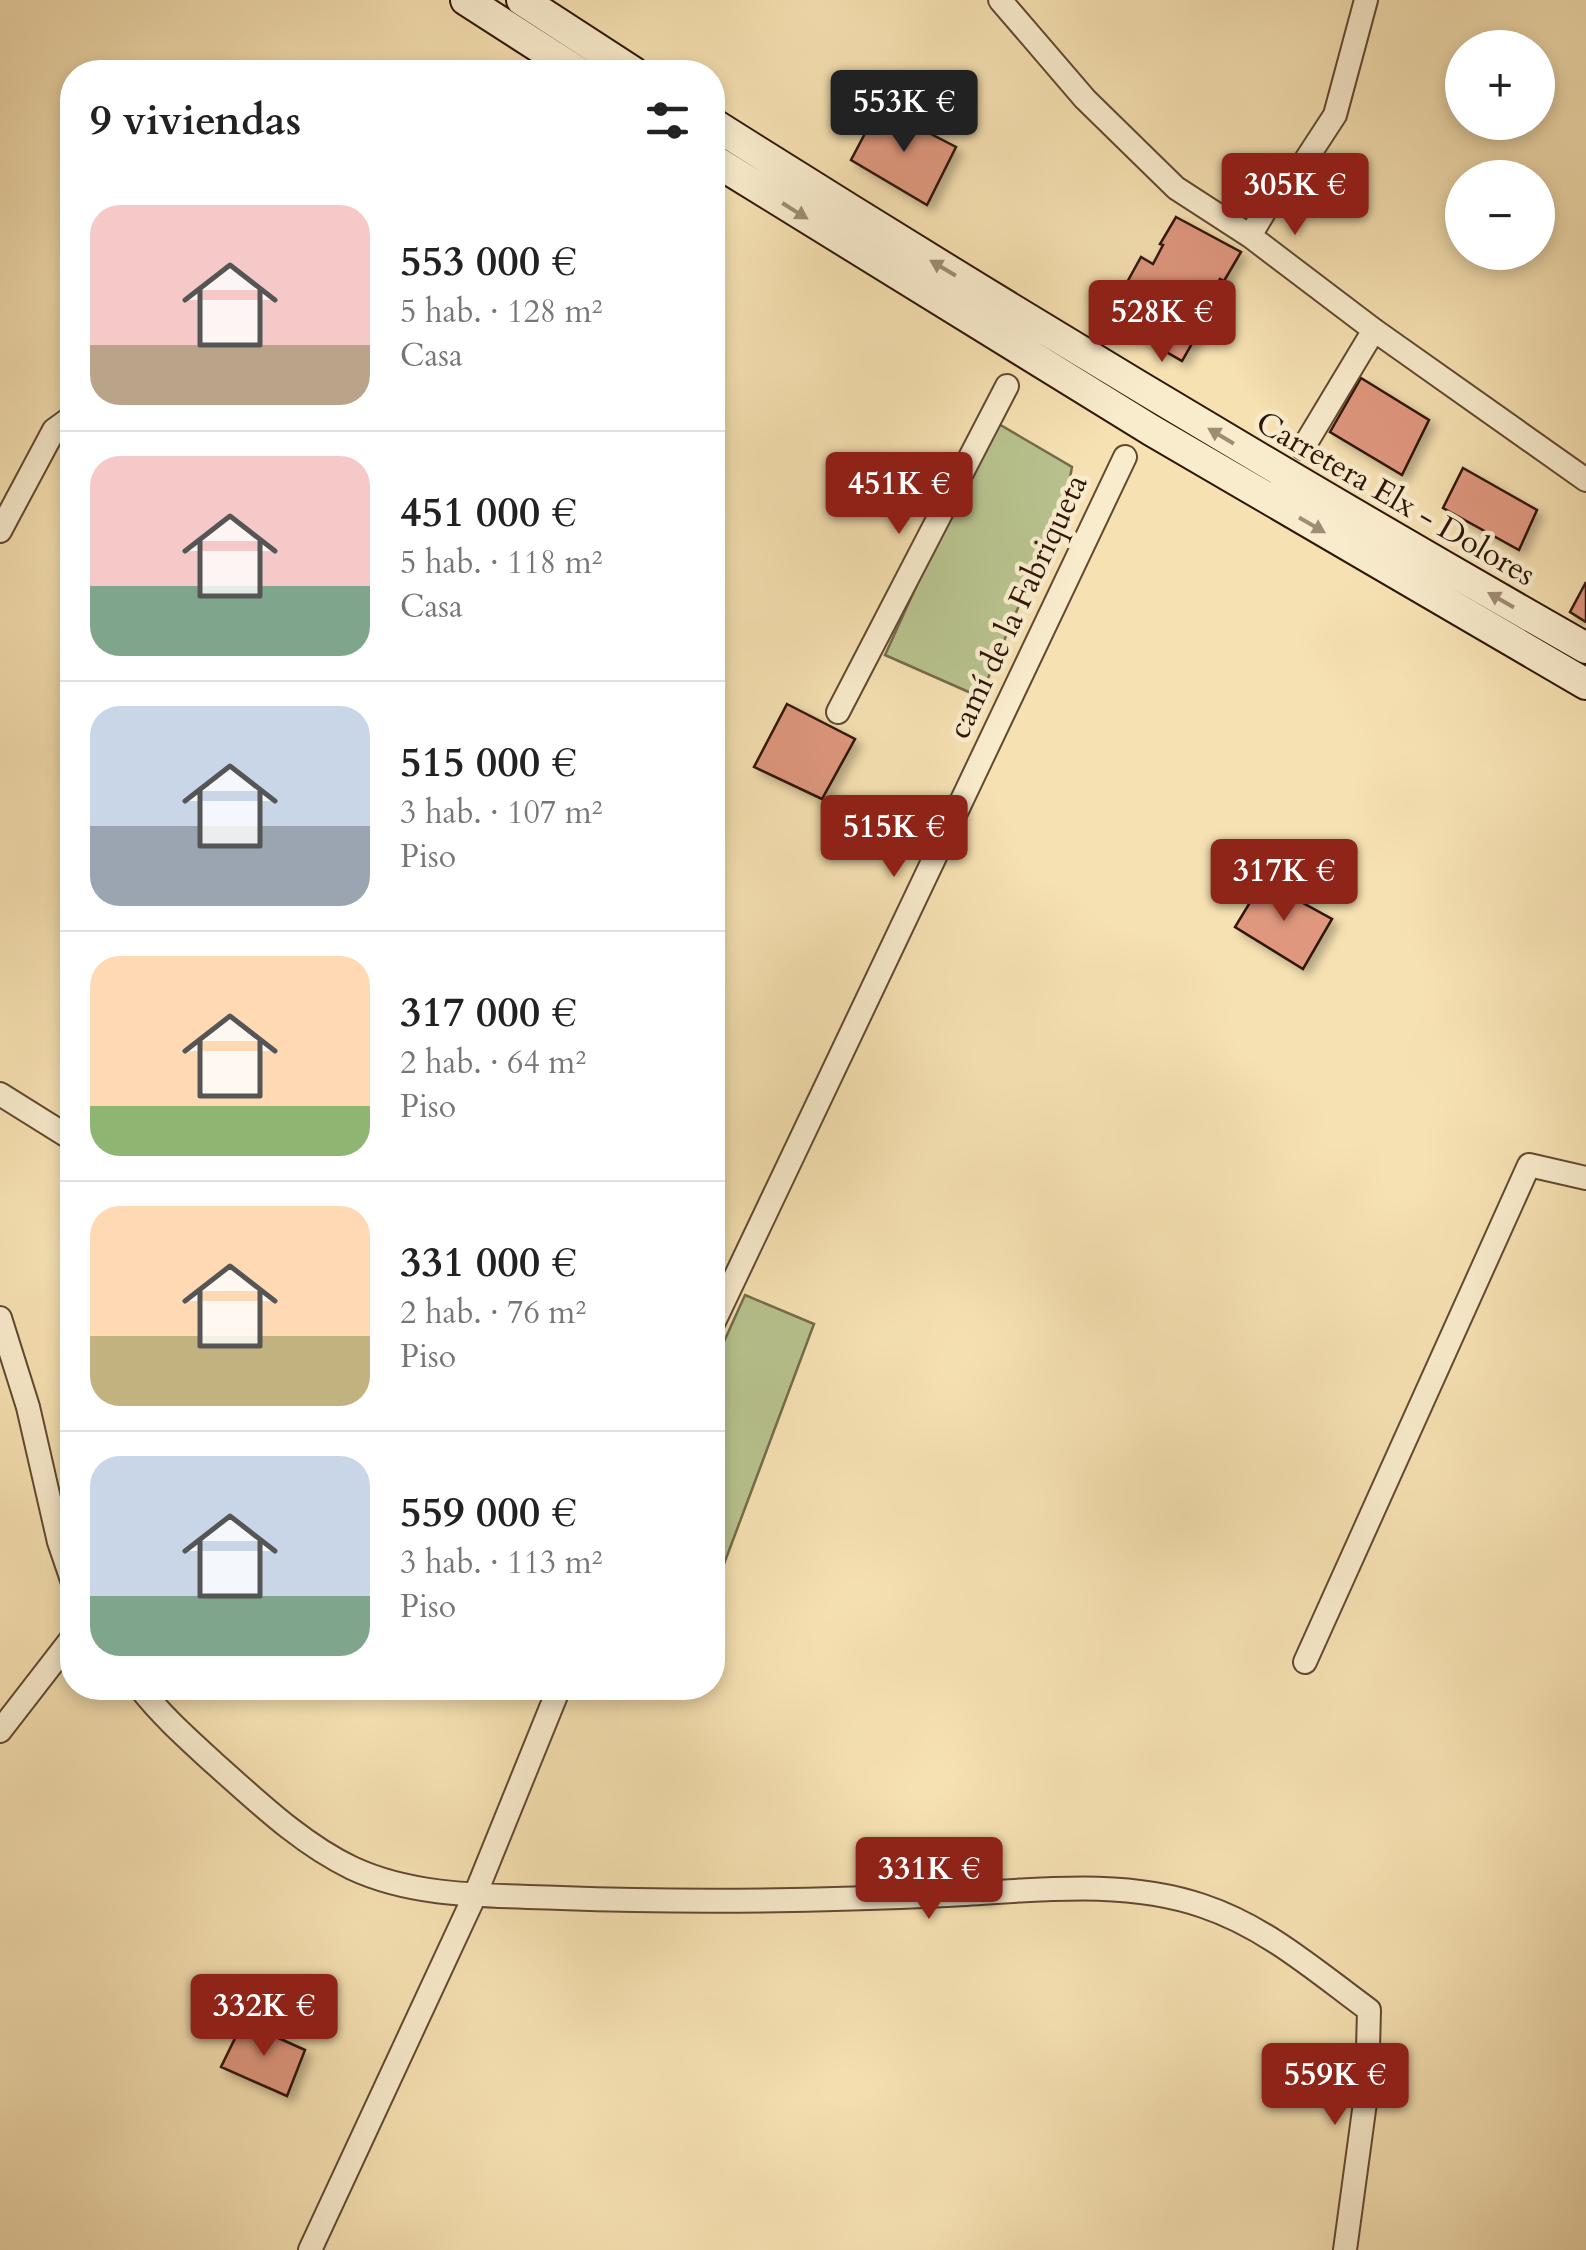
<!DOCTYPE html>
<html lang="es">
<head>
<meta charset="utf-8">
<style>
  :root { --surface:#fff; --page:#f6f6f6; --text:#222; --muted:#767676; --line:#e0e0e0; --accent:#8f2418 }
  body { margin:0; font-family:Cardo,serif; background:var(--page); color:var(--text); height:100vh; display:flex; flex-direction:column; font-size:38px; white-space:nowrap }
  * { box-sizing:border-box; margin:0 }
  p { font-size:32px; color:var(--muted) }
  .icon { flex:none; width:55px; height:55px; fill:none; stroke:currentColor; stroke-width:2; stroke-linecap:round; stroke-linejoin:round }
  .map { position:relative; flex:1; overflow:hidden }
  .side { position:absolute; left:60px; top:60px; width:665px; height:1640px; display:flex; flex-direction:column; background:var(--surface); border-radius:40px; box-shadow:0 5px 15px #0003 }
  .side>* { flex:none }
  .controls { position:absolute; left:1445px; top:30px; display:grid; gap:20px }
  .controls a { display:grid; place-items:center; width:110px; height:110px; border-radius:50%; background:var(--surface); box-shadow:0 5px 15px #0003; font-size:50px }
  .price { position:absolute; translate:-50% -85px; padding:0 22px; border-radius:10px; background:var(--accent); color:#fff; font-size:32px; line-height:65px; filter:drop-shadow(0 2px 5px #0008) }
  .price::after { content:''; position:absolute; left:50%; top:60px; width:30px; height:22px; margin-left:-15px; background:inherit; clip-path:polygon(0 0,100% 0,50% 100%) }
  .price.selected { background:#222; color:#fff }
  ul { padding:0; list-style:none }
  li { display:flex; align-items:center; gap:30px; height:250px; padding:0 30px }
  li+li { border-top:2px solid var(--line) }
  li span { display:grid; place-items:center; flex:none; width:280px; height:200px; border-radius:30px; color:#555 }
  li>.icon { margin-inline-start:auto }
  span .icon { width:120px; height:120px; fill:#fffc; stroke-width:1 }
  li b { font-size:42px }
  h2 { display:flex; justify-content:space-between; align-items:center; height:120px; padding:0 30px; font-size:42px }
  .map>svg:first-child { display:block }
  .green { fill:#b8c38f; stroke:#746c4b; stroke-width:2.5 }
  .building { fill:#df977e; stroke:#301607; stroke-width:2.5; filter:url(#shadow) }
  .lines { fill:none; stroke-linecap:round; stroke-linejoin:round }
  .street-casing { stroke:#624932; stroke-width:26 }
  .secondary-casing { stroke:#301607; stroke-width:34 }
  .street { stroke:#f9eccd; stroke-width:22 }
  .secondary { stroke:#f9eccd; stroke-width:30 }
  .oneway { fill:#9f8c74 }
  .labels { text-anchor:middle; stroke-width:9; stroke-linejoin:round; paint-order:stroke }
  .street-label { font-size:32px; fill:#301607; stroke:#f9eccd }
</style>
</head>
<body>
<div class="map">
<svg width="1586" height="2250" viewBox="0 0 1586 2250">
  <defs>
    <filter id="shadow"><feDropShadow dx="6" dy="6" stdDeviation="5" flood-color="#0004"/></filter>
  </defs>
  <rect width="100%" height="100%" fill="#f6e1b2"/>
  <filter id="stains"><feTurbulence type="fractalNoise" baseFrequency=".002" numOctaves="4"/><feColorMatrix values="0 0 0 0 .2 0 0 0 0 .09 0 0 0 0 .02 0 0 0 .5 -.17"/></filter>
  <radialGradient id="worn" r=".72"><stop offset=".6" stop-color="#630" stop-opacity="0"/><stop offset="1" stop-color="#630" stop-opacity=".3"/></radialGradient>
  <path class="green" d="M 992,420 L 1072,467 L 1067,493 L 980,697 L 885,655 Z
    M 745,1295 L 814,1324 L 718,1580 L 712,1578 L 713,1366 Z"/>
  <path class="building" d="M 879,107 L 956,147 L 927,205 L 851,160 Z
    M 1176,217 L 1241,252 L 1224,281 L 1220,279 L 1215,290 L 1221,293 L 1182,361 L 1125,328 L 1132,316 L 1115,304 L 1141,257 L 1153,264 L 1163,245 L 1160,244 Z
    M 1361,378 L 1429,420 L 1402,475 L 1330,432 Z
    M 1463,468 L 1537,510 L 1519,550 L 1443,508 Z
    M 1586,582 L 1586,622 L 1570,612 Z
    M 787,704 L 855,739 L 822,799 L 754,767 Z
    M 1263,881 L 1332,919 L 1303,969 L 1235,927 Z
    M 243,2022 L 305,2050 L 287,2096 L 221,2067 Z"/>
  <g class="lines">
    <g class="street-casing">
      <path id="street" d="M 1000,0 L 1085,99 L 1176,188 L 1250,236 L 1374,330 L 1586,480
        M 1250,236 L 1270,202 L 1292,181 L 1335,115 L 1366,0
        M 1303,448 L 1374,330
        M 0,531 L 54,430 L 72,417
        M 838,712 L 1007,386
        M 0,1094 L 72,1139
        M 0,1318 L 28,1407 L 59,1542 L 72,1580
        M 712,1326 L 1125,457
        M 1305,1662 L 1529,1165 L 1586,1178
        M 140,1688 C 162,1716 188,1739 214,1763 C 257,1801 300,1843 352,1868 C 416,1898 491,1895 561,1898 C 690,1903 818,1901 947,1895 C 1031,1891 1121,1878 1203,1906 C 1266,1927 1316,1971 1369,2010 L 1367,2088 L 1345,2250
        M 0,1731 L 72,1638
        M 310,2250 L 475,1895 L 559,1688"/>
    </g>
    <g class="secondary-casing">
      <path id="secondary" d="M 466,0 L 578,72
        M 522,0 L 633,72
        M 712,123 C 1000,305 1291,480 1586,648
        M 712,159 L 1151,430 L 1586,684"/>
    </g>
    <use href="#street" class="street"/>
    <use href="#secondary" class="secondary"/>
  </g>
  <defs><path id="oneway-solid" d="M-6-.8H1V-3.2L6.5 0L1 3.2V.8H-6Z" transform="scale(2.5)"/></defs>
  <g class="oneway">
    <use href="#oneway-solid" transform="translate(795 211) rotate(32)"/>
    <use href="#oneway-solid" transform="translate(943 268) rotate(-149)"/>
    <use href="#oneway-solid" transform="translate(1221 436) rotate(-149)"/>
    <use href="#oneway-solid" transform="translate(1312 525) rotate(30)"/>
    <use href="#oneway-solid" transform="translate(1501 600) rotate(-150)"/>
  </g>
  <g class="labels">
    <g class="street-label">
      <text transform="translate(1396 498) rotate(30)" y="11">Carretera Elx - Dolores</text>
      <text transform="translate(1017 606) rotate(-65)" y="11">camí de la Fabriqueta</text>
    </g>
  </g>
  <rect width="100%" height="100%" filter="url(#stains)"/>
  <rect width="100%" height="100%" fill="url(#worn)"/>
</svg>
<div class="controls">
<a>+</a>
<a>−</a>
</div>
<b class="price selected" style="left:904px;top:155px">553K €</b>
<b class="price" style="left:1295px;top:238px">305K €</b>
<b class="price" style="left:1162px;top:365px">528K €</b>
<b class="price" style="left:899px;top:537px">451K €</b>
<b class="price" style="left:894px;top:880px">515K €</b>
<b class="price" style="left:1284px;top:924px">317K €</b>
<b class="price" style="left:929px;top:1922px">331K €</b>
<b class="price" style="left:264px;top:2059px">332K €</b>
<b class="price" style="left:1335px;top:2128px">559K €</b>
<section class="side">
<h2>9 viviendas<svg class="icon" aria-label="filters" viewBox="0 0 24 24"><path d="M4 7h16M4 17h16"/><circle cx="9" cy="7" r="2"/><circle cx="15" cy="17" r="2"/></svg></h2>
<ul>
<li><span style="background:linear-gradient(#f6c9c9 70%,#b9a48a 0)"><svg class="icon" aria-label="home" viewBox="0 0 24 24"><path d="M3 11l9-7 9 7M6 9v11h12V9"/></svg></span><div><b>553 000 €</b><p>5 hab. · 128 m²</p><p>Casa</p></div></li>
<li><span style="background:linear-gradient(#f6c9c9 65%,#7fa58c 0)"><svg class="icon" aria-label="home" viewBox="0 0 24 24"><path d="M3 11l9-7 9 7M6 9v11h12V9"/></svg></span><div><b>451 000 €</b><p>5 hab. · 118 m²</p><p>Casa</p></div></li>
<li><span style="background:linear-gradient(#c9d6e8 60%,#9aa5b1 0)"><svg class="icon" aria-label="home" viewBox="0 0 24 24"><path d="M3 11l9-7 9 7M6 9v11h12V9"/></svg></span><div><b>515 000 €</b><p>3 hab. · 107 m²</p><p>Piso</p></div></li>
<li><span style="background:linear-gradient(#ffd9b3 75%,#8fb573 0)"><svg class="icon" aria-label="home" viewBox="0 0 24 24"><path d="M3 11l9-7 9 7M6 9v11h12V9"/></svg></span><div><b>317 000 €</b><p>2 hab. · 64 m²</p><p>Piso</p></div></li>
<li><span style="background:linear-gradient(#ffd9b3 65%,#c2b280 0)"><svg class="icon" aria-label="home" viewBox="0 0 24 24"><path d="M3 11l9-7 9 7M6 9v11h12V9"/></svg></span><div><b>331 000 €</b><p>2 hab. · 76 m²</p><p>Piso</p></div></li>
<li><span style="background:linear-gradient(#c9d6e8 70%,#7fa58c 0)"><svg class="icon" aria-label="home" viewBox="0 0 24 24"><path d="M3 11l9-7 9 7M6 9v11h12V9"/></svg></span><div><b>559 000 €</b><p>3 hab. · 113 m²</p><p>Piso</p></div></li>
</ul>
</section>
</div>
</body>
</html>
